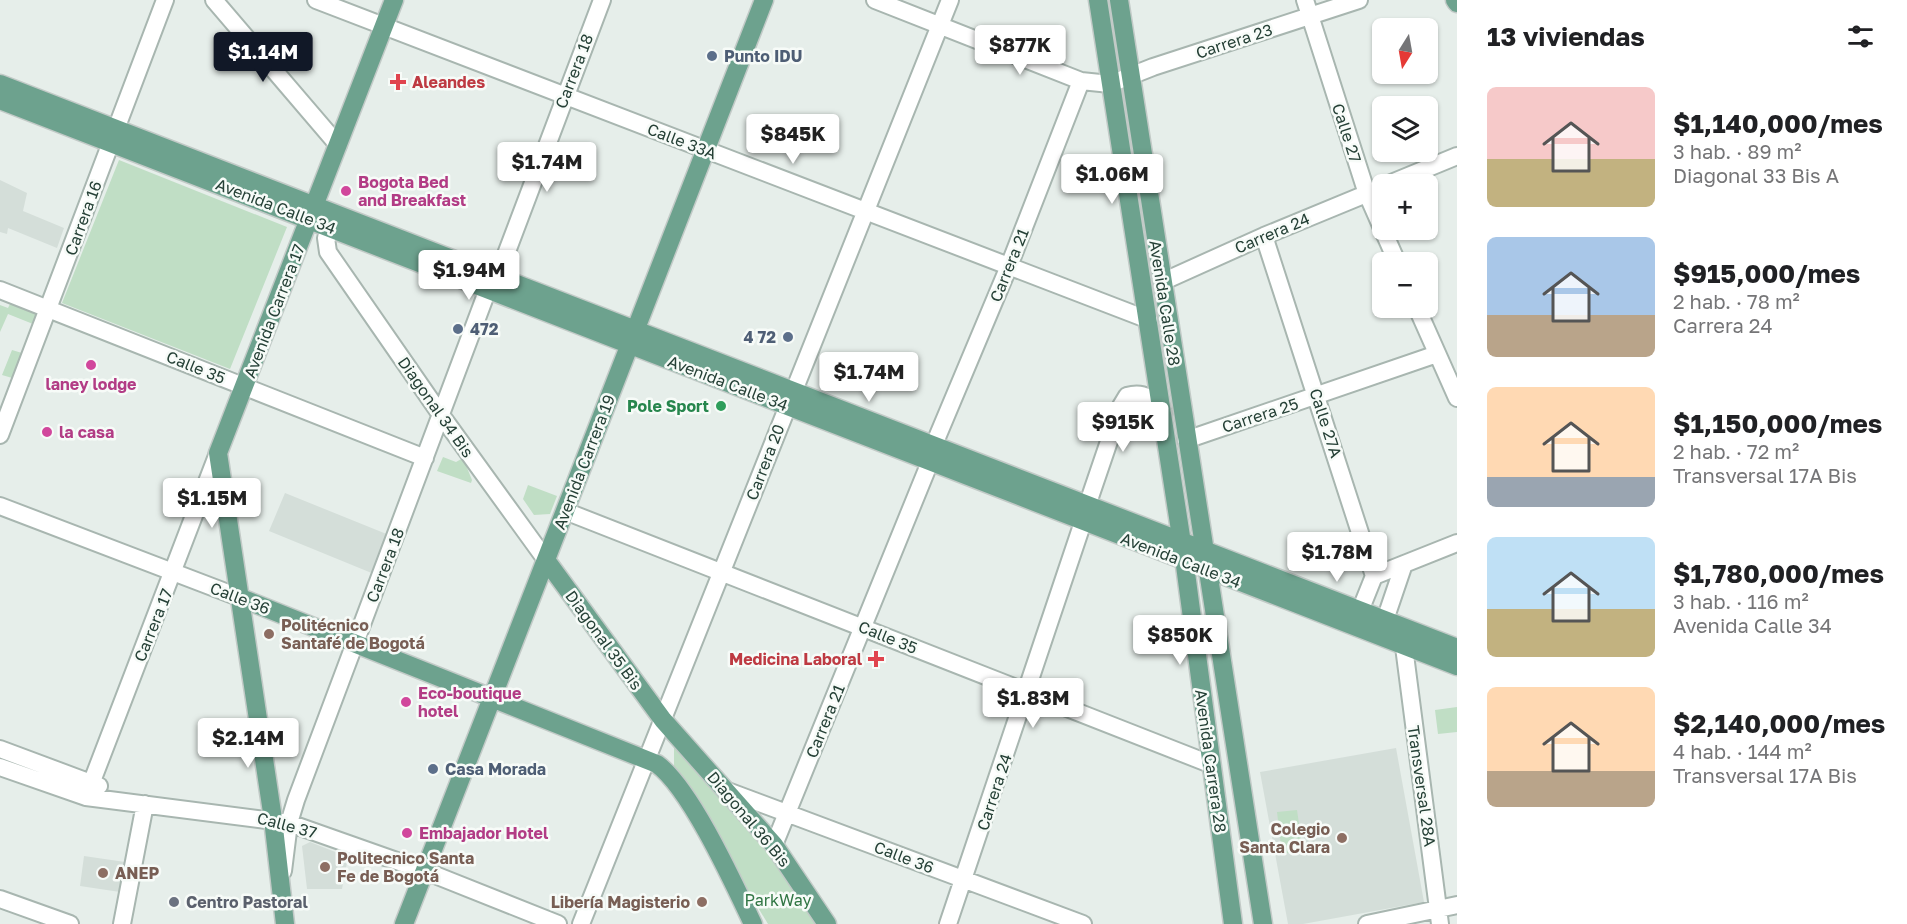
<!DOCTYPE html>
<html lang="es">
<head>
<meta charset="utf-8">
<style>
  :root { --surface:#fff; --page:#f6f6f6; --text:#202124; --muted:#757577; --accent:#111827 }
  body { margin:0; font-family:"Golos Text",sans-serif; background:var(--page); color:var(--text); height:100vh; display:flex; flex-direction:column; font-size:22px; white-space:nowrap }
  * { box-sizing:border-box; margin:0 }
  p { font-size:20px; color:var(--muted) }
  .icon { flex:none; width:33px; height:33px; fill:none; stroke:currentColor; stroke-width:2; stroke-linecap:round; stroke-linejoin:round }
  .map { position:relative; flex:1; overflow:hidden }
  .panel { display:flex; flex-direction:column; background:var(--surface); width:450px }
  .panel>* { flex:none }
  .needle { width:39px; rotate:191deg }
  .buttons { position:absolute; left:1372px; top:18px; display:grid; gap:12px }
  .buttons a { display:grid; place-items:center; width:66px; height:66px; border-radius:9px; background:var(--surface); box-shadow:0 2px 4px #0004; font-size:30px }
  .price { position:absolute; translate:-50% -51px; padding:0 14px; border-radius:6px; background:#fff; color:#222; font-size:20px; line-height:39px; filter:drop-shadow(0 2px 3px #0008) }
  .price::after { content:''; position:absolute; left:50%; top:36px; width:18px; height:14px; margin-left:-9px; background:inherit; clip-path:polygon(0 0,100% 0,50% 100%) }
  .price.active { background:var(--accent); color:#fff }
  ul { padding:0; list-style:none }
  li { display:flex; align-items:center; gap:18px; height:150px; padding:0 30px }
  li span { display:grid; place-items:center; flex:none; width:168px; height:120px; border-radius:9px; color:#555 }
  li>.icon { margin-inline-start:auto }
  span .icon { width:72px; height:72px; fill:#fffc; stroke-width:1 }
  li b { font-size:26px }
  h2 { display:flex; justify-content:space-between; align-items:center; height:72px; padding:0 30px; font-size:26px }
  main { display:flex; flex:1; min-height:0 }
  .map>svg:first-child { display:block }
  .built { fill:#d4ded9 }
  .green { fill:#c0dec5 }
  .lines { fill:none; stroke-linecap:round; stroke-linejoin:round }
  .minor-casing { stroke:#a8b6b0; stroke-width:20 }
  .major-casing { stroke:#c2cac7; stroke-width:21 }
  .minor { stroke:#fff; stroke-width:16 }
  .major { stroke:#6da28e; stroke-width:18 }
  .service-dot { fill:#5c6f8a; stroke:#f7fbf8; stroke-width:2 }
  .health-dot { fill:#e0444e; stroke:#f7fbf8; stroke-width:2 }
  .hotel-dot { fill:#d1479c; stroke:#f7fbf8; stroke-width:2 }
  .leisure-dot { fill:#2e9e5b; stroke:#f7fbf8; stroke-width:2 }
  .education-dot { fill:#8d6e63; stroke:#f7fbf8; stroke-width:2 }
  .worship-dot { fill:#6b7280; stroke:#f7fbf8; stroke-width:2 }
  .labels { text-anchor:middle; stroke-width:5; stroke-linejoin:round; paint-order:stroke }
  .street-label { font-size:16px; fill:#254036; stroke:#f7fbf8 }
  .service-label { font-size:16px; font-weight:bold; fill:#4e5e75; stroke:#f7fbf8; text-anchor:start }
  .health-label { font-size:16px; font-weight:bold; fill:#be3a42; stroke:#f7fbf8; text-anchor:start }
  .hotel-label { font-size:16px; font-weight:bold; fill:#b23c85; stroke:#f7fbf8; text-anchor:start }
  .leisure-label { font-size:16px; font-weight:bold; fill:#27864d; stroke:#f7fbf8; text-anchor:end }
  .education-label { font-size:16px; font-weight:bold; fill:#785e54; stroke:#f7fbf8; text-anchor:start }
  .park-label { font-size:16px; fill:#317644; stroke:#f7fbf8 }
  .worship-label { font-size:16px; font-weight:bold; fill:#5b616d; stroke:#f7fbf8; text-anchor:start }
</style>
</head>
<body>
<main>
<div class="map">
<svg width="1457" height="924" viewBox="0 0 1457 924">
  <rect width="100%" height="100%" fill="#e6eeea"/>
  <path class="built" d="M 0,180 L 27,193 L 23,211 L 64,228 L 57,248 L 8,228 L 7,234 L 0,232 Z
    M 285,493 L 389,535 L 374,574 L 269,531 Z
    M 1396,748 L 1424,902 L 1303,924 L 1288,924 L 1260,772 Z
    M 310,842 L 348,857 L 342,889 L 307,889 L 302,846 Z
    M 84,856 L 125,862 L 120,892 L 80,886 Z"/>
  <path class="green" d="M 119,160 L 287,227 L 230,369 L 62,303 Z
    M 10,304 L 43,316 L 19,380 L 2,375 L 12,350 L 22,353 L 33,324 L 8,314 L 0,332 L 0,305 L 8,308 Z
    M 443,457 L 456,462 L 463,458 L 472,480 L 471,483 L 437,471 Z
    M 528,485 L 557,496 L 550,514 L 534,515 L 523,499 Z
    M 1457,707 L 1457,732 L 1438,734 L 1435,710 Z
    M 674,744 L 774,852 L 818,924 L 768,924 L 674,769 Z
    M 1297,810 L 1303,851 L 1282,854 L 1277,812 Z"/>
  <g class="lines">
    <g class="minor-casing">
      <path id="minor" d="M 214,0 L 338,145
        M 316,0 L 1149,320
        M 875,0 L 1081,81 L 1110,84 L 1153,67 L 1359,0
        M 1305,0 L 1367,194 L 1397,262
        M 1389,184 L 1457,156
        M 335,229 L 326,238 L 328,252 L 441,415 L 546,560
        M 1264,236 L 1374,576 L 1360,611
        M 497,278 L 602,0
        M 1162,282 L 1264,236 L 1383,187
        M 0,290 L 425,458
        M 1417,308 L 1457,398
        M 0,435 L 165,0
        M 1186,440 L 1437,354
        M 933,447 L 1009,266 L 1081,81
        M 0,506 L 241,598
        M 1087,506 L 1121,406 L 1127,396 C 1145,391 1152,399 1163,413
        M 565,511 L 1210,764
        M 1374,576 L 1457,543
        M 1385,620 L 1404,564
        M 1404,647 L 1440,924
        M 0,749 L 99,786
        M 0,767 L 86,797 L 289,823 L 425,871 L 558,924
        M 725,790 L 1083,924
        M 86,797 L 218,453
        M 774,845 L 930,462
        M 283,871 L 289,823 L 296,800 L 488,289
        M 0,899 L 70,924
        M 122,924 L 145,804
        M 581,924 L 950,0
        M 948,924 L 1083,522
        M 1367,924 L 1457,905"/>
    </g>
    <g class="major-casing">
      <path id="major" d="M 1098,0 L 1182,543 L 1233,924
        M 1119,0 L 1263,924
        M 1455,0 L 1457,3
        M 0,84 L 1457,648
        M 0,100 L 1457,666
        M 546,560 L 663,720 L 774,845 L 827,924
        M 241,598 L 657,764 C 691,789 734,884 753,924
        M 285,924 L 273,819 L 218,453 L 394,0
        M 404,924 L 764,0"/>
    </g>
    <use href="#minor" class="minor"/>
    <use href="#major" class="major"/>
  </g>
  <g class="service-dot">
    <circle cx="712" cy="56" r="6"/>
    <circle cx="458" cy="329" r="6"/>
    <circle cx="788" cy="337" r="6"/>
    <circle cx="433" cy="769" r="6"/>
  </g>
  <g class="health-dot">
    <path d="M395 73h6v6h6v6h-6v6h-6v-6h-6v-6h6z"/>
    <path d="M873 650h6v6h6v6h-6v6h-6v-6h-6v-6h6z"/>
  </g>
  <g class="hotel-dot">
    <circle cx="346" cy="191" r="6"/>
    <circle cx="91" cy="365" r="6"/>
    <circle cx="47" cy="432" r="6"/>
    <circle cx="406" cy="702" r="6"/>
    <circle cx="407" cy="833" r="6"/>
  </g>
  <circle class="leisure-dot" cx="721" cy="406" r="6"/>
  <g class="education-dot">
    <circle cx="269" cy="634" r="6"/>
    <circle cx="1342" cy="838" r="6"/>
    <circle cx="325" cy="867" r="6"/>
    <circle cx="103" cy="873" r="6"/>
    <circle cx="702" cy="902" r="6"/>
  </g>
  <circle class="worship-dot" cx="174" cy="902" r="6"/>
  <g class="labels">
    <g class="street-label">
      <text transform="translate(1234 41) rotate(-18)" y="6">Carrera 23</text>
      <text transform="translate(574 71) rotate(-69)" y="6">Carrera 18</text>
      <text transform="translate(1347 133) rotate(72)" y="6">Calle 27</text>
      <text transform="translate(682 141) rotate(21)" y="6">Calle 33A</text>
      <text transform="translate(276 206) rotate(21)" y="6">Avenida Calle 34</text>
      <text transform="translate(83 218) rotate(-70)" y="6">Carrera 16</text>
      <text transform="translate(1272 233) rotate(-23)" y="6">Carrera 24</text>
      <text transform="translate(1009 265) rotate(-68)" y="6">Carrera 21</text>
      <text transform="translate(1165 303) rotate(81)" y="6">Avenida Calle 28</text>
      <text transform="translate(274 311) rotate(-69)" y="6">Avenida Carrera 17</text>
      <text transform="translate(196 367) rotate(22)" y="6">Calle 35</text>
      <text transform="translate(728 383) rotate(21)" y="6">Avenida Calle 34</text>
      <text transform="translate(436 407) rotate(55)" y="6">Diagonal 34 Bis</text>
      <text transform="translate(1260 415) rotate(-18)" y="6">Carrera 25</text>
      <text transform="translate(1326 423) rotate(72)" y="6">Calle 27A</text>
      <text transform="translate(584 462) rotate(-69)" y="6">Avenida Carrera 19</text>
      <text transform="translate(765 462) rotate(-69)" y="6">Carrera 20</text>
      <text transform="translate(1181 560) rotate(21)" y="6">Avenida Calle 34</text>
      <text transform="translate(385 565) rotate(-69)" y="6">Carrera 18</text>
      <text transform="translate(240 598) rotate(21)" y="6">Calle 36</text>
      <text transform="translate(153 625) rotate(-68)" y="6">Carrera 17</text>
      <text transform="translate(888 637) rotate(22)" y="6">Calle 35</text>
      <text transform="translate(604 640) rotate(54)" y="6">Diagonal 35 Bis</text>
      <text transform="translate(825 721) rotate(-68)" y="6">Carrera 21</text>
      <text transform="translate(1211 761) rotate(82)" y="6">Avenida Carrera 28</text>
      <text transform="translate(1422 786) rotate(82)" y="6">Transversal 28A</text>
      <text transform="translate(994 792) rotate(-72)" y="6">Carrera 24</text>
      <text transform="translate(749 819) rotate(50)" y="6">Diagonal 36 Bis</text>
      <text transform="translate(287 825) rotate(15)" y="6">Calle 37</text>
      <text transform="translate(904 857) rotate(21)" y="6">Calle 36</text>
    </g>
    <g class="service-label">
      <text x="724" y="62">Punto IDU</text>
      <text x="470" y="335">472</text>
      <text x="776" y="343" text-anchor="end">4 72</text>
      <text x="445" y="775">Casa Morada</text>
    </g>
    <g class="health-label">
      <text x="412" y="88">Aleandes</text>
      <text x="862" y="665" text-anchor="end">Medicina Laboral</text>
    </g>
    <g class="hotel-label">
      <text x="358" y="188">Bogota Bed<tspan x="358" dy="18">and Breakfast</tspan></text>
      <text x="91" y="390" text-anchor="middle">laney lodge</text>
      <text x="59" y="438">la casa</text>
      <text x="418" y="699">Eco-boutique<tspan x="418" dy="18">hotel</tspan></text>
      <text x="419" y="839">Embajador Hotel</text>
    </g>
    <g class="leisure-label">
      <text x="709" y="412">Pole Sport</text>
    </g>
    <g class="education-label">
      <text x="281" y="631">Politécnico<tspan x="281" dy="18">Santafé de Bogotá</tspan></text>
      <text x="1330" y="835" text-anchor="end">Colegio<tspan x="1330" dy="18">Santa Clara</tspan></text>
      <text x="337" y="864">Politecnico Santa<tspan x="337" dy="18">Fe de Bogotá</tspan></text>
      <text x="115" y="879">ANEP</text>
      <text x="690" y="908" text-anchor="end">Libería Magisterio</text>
    </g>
    <g class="park-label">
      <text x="778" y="906">ParkWay</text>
    </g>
    <g class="worship-label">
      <text x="186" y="908">Centro Pastoral</text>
    </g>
  </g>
</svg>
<div class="buttons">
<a><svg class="needle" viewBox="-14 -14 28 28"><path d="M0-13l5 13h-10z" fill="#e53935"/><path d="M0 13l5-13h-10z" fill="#757577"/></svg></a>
<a><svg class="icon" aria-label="layers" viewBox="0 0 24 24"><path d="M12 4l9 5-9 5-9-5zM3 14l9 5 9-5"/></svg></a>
<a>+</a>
<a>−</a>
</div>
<b class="price" style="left:1020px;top:76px">$877K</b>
<b class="price active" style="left:263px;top:83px">$1.14M</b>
<b class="price" style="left:793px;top:165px">$845K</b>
<b class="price" style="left:547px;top:193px">$1.74M</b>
<b class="price" style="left:1112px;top:205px">$1.06M</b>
<b class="price" style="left:469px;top:301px">$1.94M</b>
<b class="price" style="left:869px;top:403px">$1.74M</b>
<b class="price" style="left:1123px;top:453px">$915K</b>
<b class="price" style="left:212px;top:529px">$1.15M</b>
<b class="price" style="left:1337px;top:583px">$1.78M</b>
<b class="price" style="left:1180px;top:666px">$850K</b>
<b class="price" style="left:1033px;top:729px">$1.83M</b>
<b class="price" style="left:248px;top:769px">$2.14M</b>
</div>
<section class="panel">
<h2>13 viviendas<svg class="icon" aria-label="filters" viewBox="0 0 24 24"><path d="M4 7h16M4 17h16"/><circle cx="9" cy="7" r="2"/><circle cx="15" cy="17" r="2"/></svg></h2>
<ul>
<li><span style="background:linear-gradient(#f6c9c9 60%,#c2b280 0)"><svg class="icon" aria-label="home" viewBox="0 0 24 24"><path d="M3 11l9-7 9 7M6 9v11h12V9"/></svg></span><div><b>$1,140,000/mes</b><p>3 hab. · 89 m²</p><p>Diagonal 33 Bis A</p></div></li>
<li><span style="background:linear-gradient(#a9c7e8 65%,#b9a48a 0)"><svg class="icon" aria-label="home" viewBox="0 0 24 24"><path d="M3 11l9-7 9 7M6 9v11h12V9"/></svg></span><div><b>$915,000/mes</b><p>2 hab. · 78 m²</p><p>Carrera 24</p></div></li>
<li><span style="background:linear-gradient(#ffd9b3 75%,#9aa5b1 0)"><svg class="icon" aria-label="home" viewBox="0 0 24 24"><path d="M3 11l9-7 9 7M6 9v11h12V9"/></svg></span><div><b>$1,150,000/mes</b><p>2 hab. · 72 m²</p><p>Transversal 17A Bis</p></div></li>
<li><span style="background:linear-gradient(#bfe0f5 60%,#c2b280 0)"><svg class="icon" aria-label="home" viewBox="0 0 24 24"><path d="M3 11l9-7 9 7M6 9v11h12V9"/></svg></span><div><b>$1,780,000/mes</b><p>3 hab. · 116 m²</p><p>Avenida Calle 34</p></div></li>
<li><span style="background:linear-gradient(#ffd9b3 70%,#b9a48a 0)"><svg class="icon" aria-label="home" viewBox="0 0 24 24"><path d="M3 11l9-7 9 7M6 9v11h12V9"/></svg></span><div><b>$2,140,000/mes</b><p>4 hab. · 144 m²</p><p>Transversal 17A Bis</p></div></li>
</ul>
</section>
</main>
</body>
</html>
